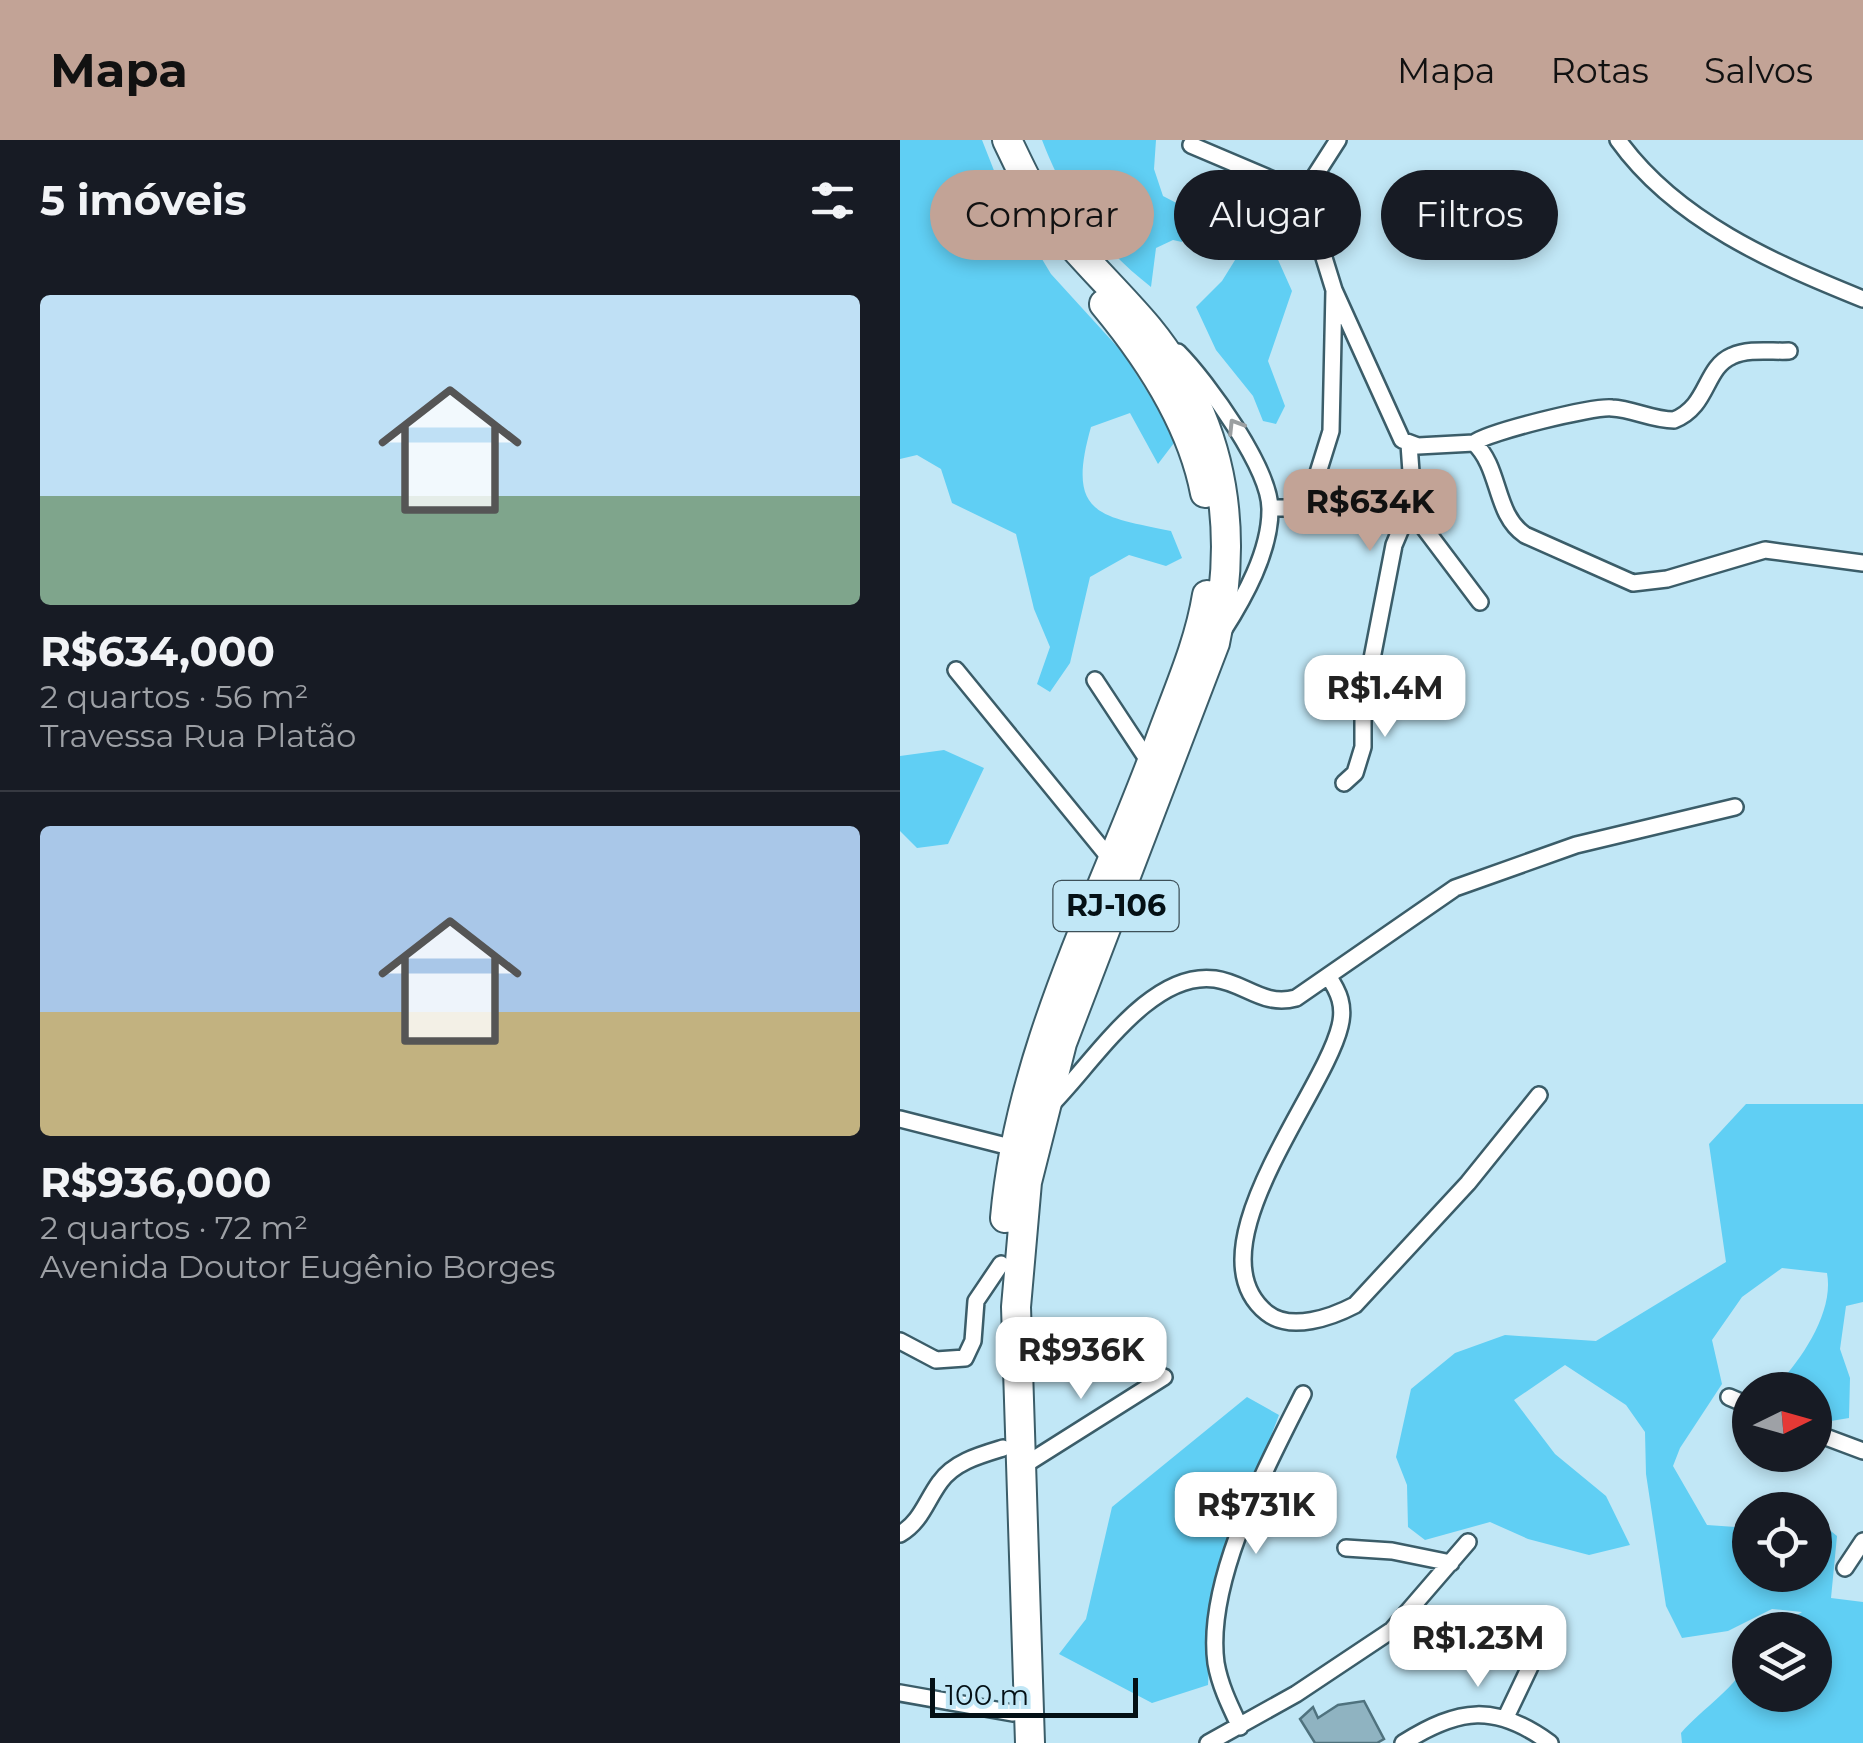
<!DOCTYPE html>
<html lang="pt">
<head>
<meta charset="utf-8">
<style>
  :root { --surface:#171b24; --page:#242831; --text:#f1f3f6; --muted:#9ea1a6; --line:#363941; --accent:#c2a396 }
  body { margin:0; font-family:Montserrat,sans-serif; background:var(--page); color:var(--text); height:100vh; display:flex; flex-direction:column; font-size:38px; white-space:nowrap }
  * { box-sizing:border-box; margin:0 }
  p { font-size:32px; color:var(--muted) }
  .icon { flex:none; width:55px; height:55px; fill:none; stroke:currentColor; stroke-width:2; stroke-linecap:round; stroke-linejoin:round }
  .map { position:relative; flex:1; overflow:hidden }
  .side { display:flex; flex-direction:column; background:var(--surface); width:900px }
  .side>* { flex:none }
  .top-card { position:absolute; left:30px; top:30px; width:782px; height:90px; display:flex; gap:20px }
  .needle { width:65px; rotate:85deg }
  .tools { position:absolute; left:832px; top:1232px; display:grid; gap:20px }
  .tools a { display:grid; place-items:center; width:100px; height:100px; border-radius:50%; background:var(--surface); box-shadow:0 5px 15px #0003; font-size:50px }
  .scale { position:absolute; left:30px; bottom:25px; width:208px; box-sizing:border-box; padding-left:10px; border:5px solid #041015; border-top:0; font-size:28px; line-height:35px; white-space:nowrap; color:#041015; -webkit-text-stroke:8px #c1e7f6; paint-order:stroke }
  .price { position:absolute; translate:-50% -85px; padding:0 22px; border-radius:20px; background:#fff; color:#222; font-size:32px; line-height:65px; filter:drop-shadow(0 2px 5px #0008) }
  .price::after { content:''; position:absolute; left:50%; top:60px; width:30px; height:22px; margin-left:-15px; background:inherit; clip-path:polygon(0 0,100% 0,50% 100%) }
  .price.current { background:var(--accent); color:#111 }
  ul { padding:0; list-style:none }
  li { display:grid; align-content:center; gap:20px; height:530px; padding:0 40px }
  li+li { border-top:2px solid var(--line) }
  li span { display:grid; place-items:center; height:310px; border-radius:10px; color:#555 }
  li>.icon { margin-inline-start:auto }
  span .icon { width:180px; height:180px; fill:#fffc; stroke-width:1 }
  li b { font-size:42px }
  h2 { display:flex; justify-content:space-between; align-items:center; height:120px; padding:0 40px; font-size:42px }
  .tag { padding:0 35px; border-radius:45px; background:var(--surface); box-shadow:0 5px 15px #0003; font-size:35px; line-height:90px }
  .tag.current { background:var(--accent); color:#111 }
  header { display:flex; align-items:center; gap:60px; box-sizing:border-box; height:140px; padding:0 50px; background:var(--accent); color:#111 }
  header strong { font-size:48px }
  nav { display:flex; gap:55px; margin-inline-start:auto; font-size:35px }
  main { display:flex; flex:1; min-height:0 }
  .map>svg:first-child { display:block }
  .green { fill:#60cff4 }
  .building { fill:#8fb3c1; stroke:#4f727e; stroke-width:2.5 }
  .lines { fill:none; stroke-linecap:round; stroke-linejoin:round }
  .street-casing { stroke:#3b5d69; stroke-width:20 }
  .highway-casing { stroke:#3b5d69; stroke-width:32 }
  .street { stroke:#fff; stroke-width:15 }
  .highway { stroke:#fff; stroke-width:28 }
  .oneway { stroke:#9b9fa1 }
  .labels { text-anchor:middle; stroke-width:10; stroke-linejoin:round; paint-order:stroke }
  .shield { fill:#c1e7f6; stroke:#3d5058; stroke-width:2.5 }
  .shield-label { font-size:30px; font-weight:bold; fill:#041015 }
</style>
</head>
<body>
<header>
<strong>Mapa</strong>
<nav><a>Mapa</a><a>Rotas</a><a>Salvos</a></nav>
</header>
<main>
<section class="side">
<h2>5 imóveis<svg class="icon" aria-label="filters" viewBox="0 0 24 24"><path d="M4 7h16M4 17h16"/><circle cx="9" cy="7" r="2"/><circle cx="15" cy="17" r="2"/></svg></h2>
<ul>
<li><span style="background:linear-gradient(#bfe0f5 65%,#7fa58c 0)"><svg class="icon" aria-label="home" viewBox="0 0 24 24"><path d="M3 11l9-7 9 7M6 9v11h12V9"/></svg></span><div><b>R$634,000</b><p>2 quartos · 56 m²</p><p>Travessa Rua Platão</p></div></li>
<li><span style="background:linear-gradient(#a9c7e8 60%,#c2b280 0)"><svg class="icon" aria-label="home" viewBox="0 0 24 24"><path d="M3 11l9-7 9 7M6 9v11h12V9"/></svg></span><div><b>R$936,000</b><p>2 quartos · 72 m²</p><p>Avenida Doutor Eugênio Borges</p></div></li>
</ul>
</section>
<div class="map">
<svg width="963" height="1603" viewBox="0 0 963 1603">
  <rect width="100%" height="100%" fill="#c1e7f6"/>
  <path class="green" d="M 0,0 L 82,0 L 104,56 L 151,134 L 223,213 L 277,299 L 258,324 L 230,273 L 191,287 C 166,375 198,376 271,391 L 282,418 L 266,426 L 229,415 L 190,437 L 170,523 L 150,552 L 137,544 L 150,507 L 134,469 L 116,394 L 52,363 L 41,329 L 17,315 L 0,319 Z
    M 142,0 L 256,0 L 254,29 L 263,56 L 286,68 L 282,102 L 273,100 L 256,108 L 251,147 C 198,105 166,63 142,0 Z
    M 345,104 L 375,113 L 392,151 L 368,221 L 385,266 L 376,284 L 363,281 L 353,256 L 316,210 L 296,167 L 322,141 Z
    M 44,610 L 84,628 L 48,704 L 17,708 L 0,691 L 0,616 Z
    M 846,964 L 963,964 L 963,1162 L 946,1166 L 940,1209 L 950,1238 L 949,1278 L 925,1282 L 915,1276 L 915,1250 L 885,1250 L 879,1243 C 904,1216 934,1170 927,1133 L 882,1128 L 842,1157 L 812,1200 L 822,1244 L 780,1308 L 773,1326 L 807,1385 L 850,1388 L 850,1435 L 915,1435 L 915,1378 L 937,1396 L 931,1458 L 963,1462 L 963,1603 L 782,1603 L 781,1593 C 803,1568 837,1547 850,1518 L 850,1555 L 915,1555 L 915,1490 L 873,1490 L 902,1472 L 872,1469 L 828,1491 L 782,1498 L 766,1466 L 746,1334 L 745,1292 L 726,1265 L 665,1225 L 614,1260 L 655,1314 L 706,1356 L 730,1405 L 689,1415 L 628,1399 L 590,1382 L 525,1400 L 508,1387 L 507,1345 L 496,1317 L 511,1249 L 555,1213 L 605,1195 L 696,1201 L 826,1122 L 809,1004 Z
    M 347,1257 L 379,1275 L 313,1447 L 308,1545 L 252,1563 L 159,1514 L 186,1479 L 212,1367 Z"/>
  <path class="building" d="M 464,1561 L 484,1599 L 477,1603 L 415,1603 L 400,1579 L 413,1567 L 418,1578 L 438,1565 Z"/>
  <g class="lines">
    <g class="street-casing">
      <path id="street" d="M 718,0 C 776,81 874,123 963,159
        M 291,5 L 404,53
        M 434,150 L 502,300 L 518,306 L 574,303 C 601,328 594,374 625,395 L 733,443 L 767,439 L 865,410 L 963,423
        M 278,212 C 307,241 371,330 370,370 C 370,412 344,458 323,491
        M 574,303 C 588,292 693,266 712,268 C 733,269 752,280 774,280 C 809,266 804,228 832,216 C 849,208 872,212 889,211
        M 371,368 L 390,368 L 412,352 L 431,291 L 434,150 L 404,53 L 438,0
        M 510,369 L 580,462
        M 56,530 L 212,721
        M 195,540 L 251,625
        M 444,643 L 455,633 L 463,607 L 463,565 L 494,405 L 513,360 L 509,304
        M 428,836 C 439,852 445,866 440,886 C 424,954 289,1111 367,1173 C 391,1192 432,1177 455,1165 L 568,1043 L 639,955
        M 149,967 C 192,925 249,830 315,839 C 345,843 363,867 396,858 L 555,748 L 676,705 L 835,667
        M 0,979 L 114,1008
        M 0,1201 L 36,1220 L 65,1218 L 73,1201 L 76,1161 L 101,1124
        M 829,1257 L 850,1266
        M 915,1293 L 963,1311
        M 123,1326 L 264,1237
        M 0,1394 C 21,1382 26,1361 40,1342 C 54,1322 80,1315 103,1308
        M 446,1408 L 492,1411 L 551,1423
        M 945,1428 L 963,1401
        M 0,1553 L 113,1573
        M 606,1577 L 646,1493
        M 340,1587 C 330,1566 320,1546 316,1523 C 305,1441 367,1326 403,1254
        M 308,1603 L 396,1554 L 492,1490 L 568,1402
        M 503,1603 C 559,1568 595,1563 650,1603"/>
    </g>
    <g class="highway-casing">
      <path id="highway" d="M 107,0 C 120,27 133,56 151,80 C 181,118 217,151 248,188 C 324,281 340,389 315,503 L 162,903 L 127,1042 L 116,1167 L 130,1603
        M 204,164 C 248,217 292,284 305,353
        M 105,1078 C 120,908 202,758 260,600 C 277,553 299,505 307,455"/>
    </g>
    <use href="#street" class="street"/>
    <use href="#highway" class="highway"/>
  </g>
  <defs><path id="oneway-chevron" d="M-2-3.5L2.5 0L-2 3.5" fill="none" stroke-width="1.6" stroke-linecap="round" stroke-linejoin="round" transform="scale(2.5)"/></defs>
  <use class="oneway" href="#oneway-chevron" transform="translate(335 286) rotate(-122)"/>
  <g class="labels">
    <rect class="shield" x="153.5" y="741" width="125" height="50" rx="8"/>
    <g class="shield-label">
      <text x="216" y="776">RJ-106</text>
    </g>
  </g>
</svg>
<div class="tools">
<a><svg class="needle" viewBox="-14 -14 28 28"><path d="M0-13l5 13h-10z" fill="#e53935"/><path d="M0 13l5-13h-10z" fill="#9ea1a6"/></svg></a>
<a><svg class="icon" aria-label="locate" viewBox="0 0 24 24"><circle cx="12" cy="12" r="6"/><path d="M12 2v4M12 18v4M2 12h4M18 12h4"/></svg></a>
<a><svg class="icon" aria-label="layers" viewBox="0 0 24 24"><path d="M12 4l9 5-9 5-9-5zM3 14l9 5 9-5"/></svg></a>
</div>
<div class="scale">100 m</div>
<b class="price current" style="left:470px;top:414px">R$634K</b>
<b class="price" style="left:485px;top:600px">R$1.4M</b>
<b class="price" style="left:181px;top:1262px">R$936K</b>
<b class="price" style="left:356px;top:1417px">R$731K</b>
<b class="price" style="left:578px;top:1550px">R$1.23M</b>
<div class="top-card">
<a class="tag current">Comprar</a>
<a class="tag">Alugar</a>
<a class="tag">Filtros</a>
</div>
</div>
</main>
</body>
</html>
